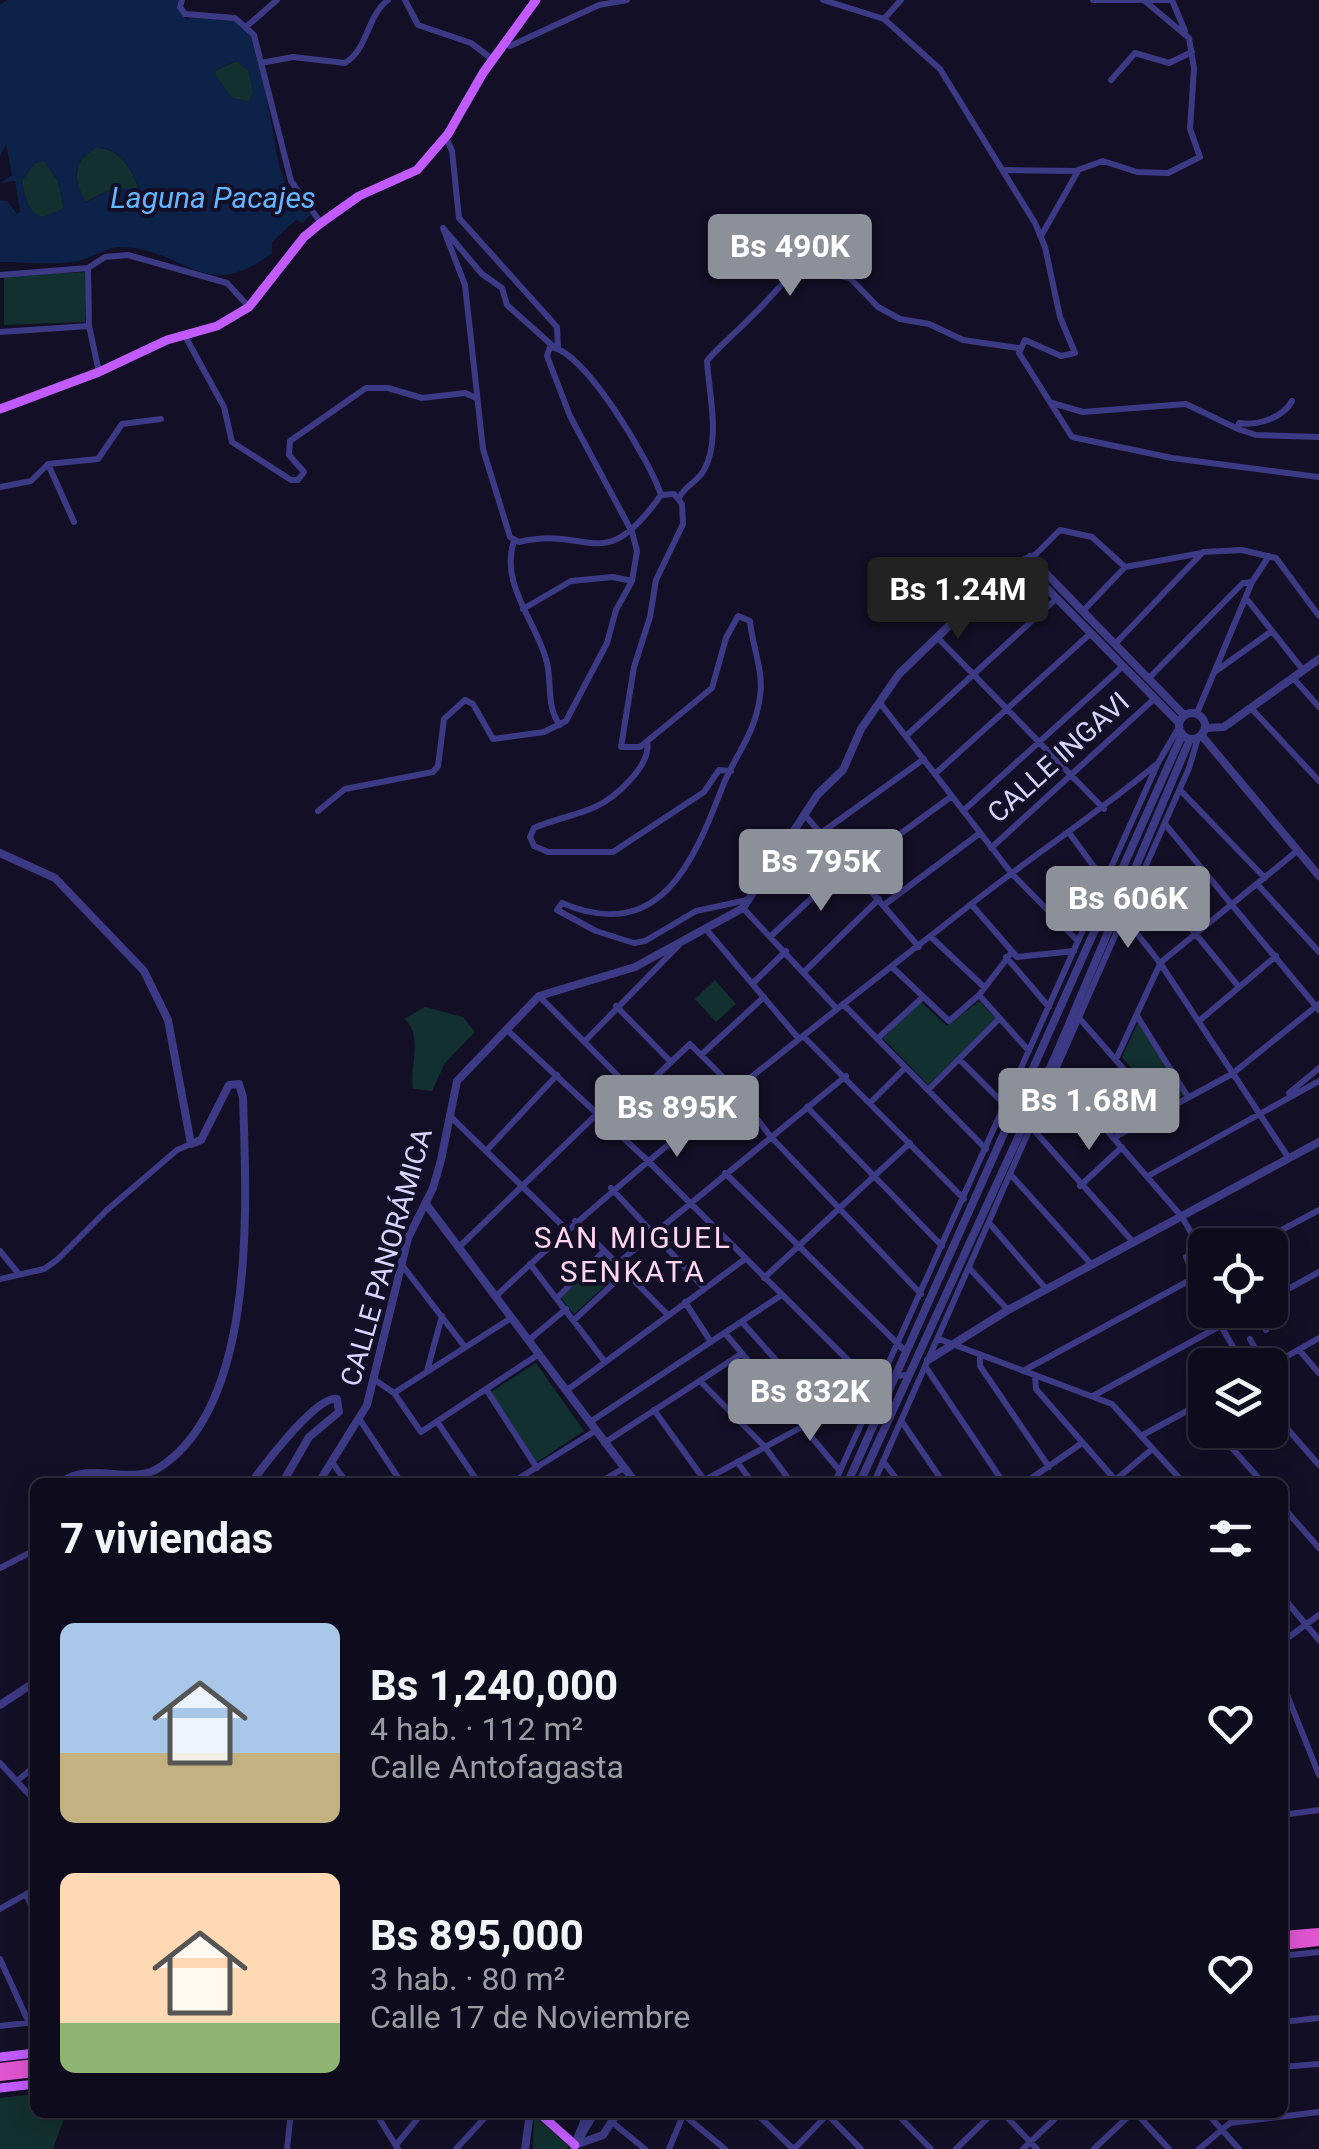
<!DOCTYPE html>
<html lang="es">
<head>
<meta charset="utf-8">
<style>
  :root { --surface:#0e0b1c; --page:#1c1929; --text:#f1f3f6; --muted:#9b9ba3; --line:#2e2b3b; --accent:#8c9099 }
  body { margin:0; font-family:Roboto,sans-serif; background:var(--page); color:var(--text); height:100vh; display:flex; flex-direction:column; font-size:38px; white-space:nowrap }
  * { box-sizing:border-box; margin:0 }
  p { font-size:32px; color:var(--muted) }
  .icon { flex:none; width:55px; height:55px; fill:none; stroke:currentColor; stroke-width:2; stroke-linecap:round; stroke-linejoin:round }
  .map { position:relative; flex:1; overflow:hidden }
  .drawer { position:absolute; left:30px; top:1478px; width:1258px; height:640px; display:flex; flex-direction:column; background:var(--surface); border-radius:15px; box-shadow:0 5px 25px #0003,0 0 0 2px var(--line) }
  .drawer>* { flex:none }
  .buttons { position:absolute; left:1188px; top:1228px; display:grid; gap:20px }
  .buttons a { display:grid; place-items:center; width:100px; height:100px; border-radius:15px; background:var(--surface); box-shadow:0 5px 25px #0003,0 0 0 2px var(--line); font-size:50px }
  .price { position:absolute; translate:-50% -85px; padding:0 22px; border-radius:10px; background:var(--accent); color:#fff; font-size:32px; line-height:65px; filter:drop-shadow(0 2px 5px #0008) }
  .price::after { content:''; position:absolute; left:50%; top:60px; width:30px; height:22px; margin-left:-15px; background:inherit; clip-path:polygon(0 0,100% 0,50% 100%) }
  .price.on { background:#222; color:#fff }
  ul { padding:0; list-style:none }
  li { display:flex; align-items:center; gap:30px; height:250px; padding:0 30px }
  li span { display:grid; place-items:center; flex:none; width:280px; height:200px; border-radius:15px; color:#555 }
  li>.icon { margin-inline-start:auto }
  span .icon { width:120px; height:120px; fill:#fffc; stroke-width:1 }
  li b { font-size:42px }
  h2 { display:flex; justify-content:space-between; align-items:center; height:120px; padding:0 30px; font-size:42px }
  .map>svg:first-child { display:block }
  .green { fill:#12302f }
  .water { fill:#0c2248; fill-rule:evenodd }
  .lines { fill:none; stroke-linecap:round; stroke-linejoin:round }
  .minor { stroke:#3d3a85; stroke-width:6 }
  .tertiary { stroke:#3d3a85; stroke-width:8 }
  .primary { stroke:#c25bff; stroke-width:9 }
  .trunk { stroke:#e055d1; stroke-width:10 }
  .labels { text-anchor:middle; stroke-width:8; stroke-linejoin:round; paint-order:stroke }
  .street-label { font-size:28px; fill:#d9d4ff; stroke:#130f26 }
  .water-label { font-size:30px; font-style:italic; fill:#62b6ff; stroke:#130f26 }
  .neighbourhood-label { font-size:30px; letter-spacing:2.5px; fill:#ffd6f0; stroke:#130f26 }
</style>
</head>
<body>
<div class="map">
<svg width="1319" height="2149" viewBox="0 0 1319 2149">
  <rect width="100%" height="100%" fill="#130f26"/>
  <path class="green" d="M 237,61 L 249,71 L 253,92 L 249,102 L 232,98 L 215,75 L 216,70 Z
    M 95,148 C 120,147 132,170 139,189 L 112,189 L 85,202 C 73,178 72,163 95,148 Z
    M 44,160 L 58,181 L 64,209 L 43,217 C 26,213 25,196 22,180 L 35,163 Z
    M 86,272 L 85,322 L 4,325 L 4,275 Z
    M 715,980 L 736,1004 L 716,1022 L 695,999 Z
    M 979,1001 L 996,1019 L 928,1085 L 883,1038 L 921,1002 L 947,1026 Z
    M 425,1007 L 463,1017 L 475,1032 L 445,1063 L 432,1091 L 413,1089 C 409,1066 424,1035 404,1019 Z
    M 1138,1023 L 1184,1095 L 1164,1104 L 1122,1057 Z
    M 602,1256 L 619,1273 L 574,1314 L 561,1298 Z
    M 536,1363 L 584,1431 L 537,1462 L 491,1392 Z
    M 35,2094 L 35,2112 L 66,2113 L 53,2149 L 0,2149 L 0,2098 Z
    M 534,2115 L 569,2146 L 567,2149 L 533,2149 Z"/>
  <path class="water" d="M 7,0 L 180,0 L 177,5 L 186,20 L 205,14 L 234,21 L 256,39 L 279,165 L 290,197 L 311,214 L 303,223 L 296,220 L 272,242 L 272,253 C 206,305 184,248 121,247 C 109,247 96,255 85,259 C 62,267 25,261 0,262 L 0,200 L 7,201 L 17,214 L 20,212 L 15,181 L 0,183 L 12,175 L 6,144 L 0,156 L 0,5 ZM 236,61 L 249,71 L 253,92 L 249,102 L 232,98 L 215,75 L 216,70 ZM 96,148 C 119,146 132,170 139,188 L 112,189 L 86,202 C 72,178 72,163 96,148 ZM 44,161 L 58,181 L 64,208 L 43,217 C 27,213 25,196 22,180 L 35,163 Z"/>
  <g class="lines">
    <path class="minor" d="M 182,0 L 180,7 L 185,14 L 235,18 L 254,35 L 291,181 L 321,223
      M 405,0 L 418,25 L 471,43 L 492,59
      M 823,0 L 884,19 L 940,69 L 1035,223 L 1045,247 L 1060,317 L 1075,353 L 1061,356 L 1025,340 L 1019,353 L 1072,437 L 1172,458 L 1319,477
      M 1093,0 L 1172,0
      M 1172,0 L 1185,31
      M 884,19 L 901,0
      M 247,26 L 277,0
      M 503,43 L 510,46 L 599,5 L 627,0
      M 261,63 L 293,57 L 345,63 C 369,48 366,17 388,0
      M 1111,80 L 1135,53 L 1169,63 L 1192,52
      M 446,137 L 452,151 L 459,218 L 557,327 L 558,348
      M 1006,170 L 1075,171 L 1103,161 L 1137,172 L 1168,173 L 1200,157 L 1190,129 L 1194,68 L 1189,38 L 1146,2
      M 1041,236 L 1078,171
      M 88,268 L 89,326 L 99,372
      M 0,275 L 88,268 L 105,257 L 128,255 L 227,283 L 249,307
      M 0,332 L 89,326
      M 185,336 L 224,407 L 232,442 L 291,480 L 298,480 L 304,472 L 289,455 L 290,441 L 366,388 L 388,388 L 422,398 L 465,393 L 476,398
      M 554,347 L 507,305 L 502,288 L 482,274 L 443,228 L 465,285 L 483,449 L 510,537 L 519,542 C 592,525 602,578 661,495 L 674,494 L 682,504 L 683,524 L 656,580 L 650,617 L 634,667 L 621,747 L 640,747 L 712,688 L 726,638 L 738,616 L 750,621 C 752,645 764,672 760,696 C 755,736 735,754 722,788 C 694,861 660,945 562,903 L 557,910 L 596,931 L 634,943 L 645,941 L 696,911 L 747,900
      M 1292,401 C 1283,418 1257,426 1239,423 L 1238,429 L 1256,435 L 1319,437
      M 1052,403 L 1083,412 L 1186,404 L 1238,429
      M 48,464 L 74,522
      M 0,487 L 31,481 L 48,464 L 98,459 L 122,424 L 161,419
      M 679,498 C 685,485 698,482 704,470 C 721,439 709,395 707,361 C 721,344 736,333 751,317 C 794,276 782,265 850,278 L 878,307 L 900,319 L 929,324 L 963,340 L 1018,348
      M 514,541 C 499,584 538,624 547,663 C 552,683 546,707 560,725
      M 1020,561 L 1036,554 L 1060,530 L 1092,537 L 1125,567 L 1202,553
      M 1246,598 L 1303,670
      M 523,609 L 571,581 L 613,577 L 632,581
      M 1083,611 L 1125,567
      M 937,637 L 1104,809
      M 1115,644 L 1203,552 L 1242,550 L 1276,558 L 1319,616
      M 1216,671 L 1272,631
      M 1149,678 L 1243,583 L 1252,582
      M 1294,679 L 1319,707
      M 880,703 L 1012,874 L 1078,941
      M 1251,708 L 1319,781
      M 1197,713 L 1252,582 L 1269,556
      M 906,736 L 1057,598
      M 647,742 C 652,765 615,798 595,807 C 575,816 554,819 534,828 L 530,837 L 534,846 L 548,852 L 613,852 L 704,792 L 719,770 L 731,771
      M 936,773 L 1091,633
      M 1180,790 L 1265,878
      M 318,811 L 345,789 L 433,772 L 438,766 L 444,719 L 465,700 L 473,704 L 493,739 L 544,732 L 566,721 L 607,643 L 616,610 L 632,581 L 637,551 L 632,532 L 570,416 L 547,356 L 550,347 C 584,349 651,463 661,495
      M 963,811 L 1123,666
      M 804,814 L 919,947
      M 1165,824 L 1319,1010
      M 821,833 L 924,759
      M 1070,834 L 1105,882
      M 991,848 L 1154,699
      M 852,869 L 952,796
      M 1145,872 L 1239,987
      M 1258,885 L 1319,952
      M 971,904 L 1017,957 L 1074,951
      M 884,905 L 980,833
      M 743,908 L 837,1009
      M 1124,917 L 1160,963 L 1288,1157
      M 705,928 L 799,1039
      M 770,937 L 848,864
      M 931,937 L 984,987
      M 1006,957 L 1049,1007
      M 1160,963 L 1297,851
      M 892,967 L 949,1021 L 979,995 L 1012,952
      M 805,971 L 879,899
      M 753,983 L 786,951
      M 979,995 L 1029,1051
      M 539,996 L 636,1094
      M 843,1004 L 986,1149
      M 616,1006 L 671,1062
      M 1137,1016 L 1188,1097
      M 1080,1019 L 1161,1112
      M 1199,1021 L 1276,956
      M 506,1029 L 647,1160 L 877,1389
      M 803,1036 L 964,1199
      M 877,1039 L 923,997
      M 585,1041 L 679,945
      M 701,1055 L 764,997
      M 1117,1057 L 1160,964
      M 959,1059 L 1005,1105
      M 1056,1072 L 1182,1217 L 1200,1248
      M 928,1090 L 1000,1018
      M 1289,1093 L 1319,1068
      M 871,1102 L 905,1068
      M 807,1107 L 942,1246
      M 450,1116 L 566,1229
      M 608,1122 L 690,1044 L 729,1083 L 771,1137 L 921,1294
      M 1032,1128 L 1134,1243
      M 1113,1138 L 1232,1074 L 1319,1004
      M 488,1149 L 557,1075
      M 725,1173 L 906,1352
      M 1011,1175 L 1092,1265
      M 1148,1176 L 1319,1081
      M 1080,1186 L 1122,1147
      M 611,1188 L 704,1288
      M 575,1221 L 668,1315
      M 990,1224 L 1047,1290
      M 1254,1245 L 1319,1210
      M 458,1248 L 598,1113
      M 0,1251 L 18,1273
      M 618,1263 L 846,1076
      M 530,1264 L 605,1362
      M 402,1265 L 465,1347
      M 969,1268 L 1008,1310
      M 764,1278 L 910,1143
      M 0,1279 L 44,1269 L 57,1260 L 107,1210 L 177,1150 L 191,1144
      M 495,1297 C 645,1156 808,1032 970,905 C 1032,856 1097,814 1158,763
      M 557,1298 L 604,1251
      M 1205,1298 L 1186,1257 L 1212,1242 L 1221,1245
      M 1270,1299 L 1319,1272
      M 685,1302 L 711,1342
      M 1212,1310 L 1233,1347
      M 1257,1310 L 1266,1330
      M 574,1320 L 626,1272
      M 742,1322 L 826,1416
      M 725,1333 L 839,1470
      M 939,1339 L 1112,1404 L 1183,1482
      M 1250,1339 L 1264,1365
      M 529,1340 L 566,1309
      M 1299,1350 L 1319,1373
      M 980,1355 L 980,1366 L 1049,1467
      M 925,1366 L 1003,1482
      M 1270,1366 L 1319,1338
      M 427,1371 L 442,1316
      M 1023,1371 L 1194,1278
      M 1035,1376 L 1036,1389 L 1117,1482
      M 375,1380 L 394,1393 L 421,1432 L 539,1354
      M 700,1381 L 764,1446 L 791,1482
      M 486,1389 L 537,1468
      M 566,1391 L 745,1259
      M 394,1393 L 511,1318
      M 1093,1396 L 1249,1310
      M 1195,1406 L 1205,1417
      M 1270,1409 L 1319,1465
      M 654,1410 L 705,1481
      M 360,1420 L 401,1482
      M 590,1422 L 780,1296
      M 902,1422 L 943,1482
      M 438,1423 L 478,1482
      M 1216,1430 L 1262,1482
      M 1141,1436 L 1205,1401
      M 604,1443 L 741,1354
      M 883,1461 L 899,1482
      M 332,1462 L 346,1482
      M 737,1462 L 752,1482
      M 513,1482 L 595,1431
      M 600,1482 L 624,1468
      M 701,1482 L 895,1376 L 908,1375
      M 835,1482 L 1158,763 L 1179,727
      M 874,1482 L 1189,768 L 1198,738
      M 1026,1482 L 1082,1443
      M 1113,1482 L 1152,1449
      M 1282,1506 L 1319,1548
      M 0,1568 L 35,1550
      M 1282,1596 L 1319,1640
      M 1282,1642 L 1319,1615
      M 1282,1682 L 1319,1775
      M 0,1763 L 35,1801
      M 17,1781 L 35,1766
      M 1282,1815 L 1319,1810
      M 26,1894 L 35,1914
      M 0,1909 L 35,1889
      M 1282,1956 L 1319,1952
      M 0,1959 L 29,2023
      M 1282,2022 L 1319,2018
      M 0,2026 L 35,2022
      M 1282,2067 L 1319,2064
      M 375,2112 L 398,2149
      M 755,2112 L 793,2149
      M 825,2112 L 861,2149
      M 895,2112 L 931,2149
      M 1002,2112 L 1037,2149
      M 1135,2112 L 1169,2149
      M 1206,2112 L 1239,2149
      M 684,2115 L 725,2149
      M 613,2123 L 645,2149
      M 576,2139 L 587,2112
      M 396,2145 L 423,2112
      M 287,2149 L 291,2112
      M 456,2149 L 490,2112
      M 669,2149 L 684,2113
      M 794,2149 L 827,2115
      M 956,2149 L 994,2112
      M 1023,2149 L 1062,2112
      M 1094,2149 L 1133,2112
      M 1199,2149 L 1230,2123 L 1319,2112"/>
    <path class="tertiary" d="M 1030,557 L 1184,715
      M1179 726a13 13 0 1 1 26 0a13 13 0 1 1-26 0Z
      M 1206,728 L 1224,727 L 1319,659
      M 1202,736 L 1319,876
      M 0,853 L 55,878 L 144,971 L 168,1020 L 191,1144 L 201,1140 L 229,1085 L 239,1084 L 243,1097 C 246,1198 259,1407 157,1469 C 130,1485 89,1461 62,1482
      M 426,1204 L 635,1482
      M 928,1360 L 1008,1310 L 1319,1142
      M 252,1482 C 264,1465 317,1395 337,1399 L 339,1412 L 309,1437 L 283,1482
      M 319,1482 L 367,1405 L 408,1238 L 433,1188 L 441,1160 L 457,1081 L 539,996 L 635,967 L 743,908 L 818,794 L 843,770 L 861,729 L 899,674 L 1012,565 L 1020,561 L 1179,723
      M 848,1482 L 1182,735
      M 860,1482 L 1055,1057 L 1190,739
      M 0,1705 L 35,1682
      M 575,2145 L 603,2135 L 618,2112
      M 574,2147 L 595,2112
      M 525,2149 L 530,2112"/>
    <path class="primary" d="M 0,409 L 99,372 L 167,340 L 217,326 L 249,307 L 304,237 L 321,223 L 359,196 L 417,170 L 448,134 L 483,73 L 536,0
      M 0,2057 L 35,2053
      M 0,2088 L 35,2084
      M 538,2112 L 575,2145"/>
    <path class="trunk" d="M 1282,1936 L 1319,1933
      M 1282,1945 L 1319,1941
      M 0,2068 L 35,2064
      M 0,2076 L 35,2072"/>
  </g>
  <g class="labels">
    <g class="street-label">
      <text transform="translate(1058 757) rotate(-42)" y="10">CALLE INGAVI</text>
      <text transform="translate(386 1257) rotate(-74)" y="10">CALLE PANORÁMICA</text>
    </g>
    <g class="water-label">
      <text x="213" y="208">Laguna Pacajes</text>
    </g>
    <g class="neighbourhood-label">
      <text x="633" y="1248">SAN MIGUEL<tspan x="633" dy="34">SENKATA</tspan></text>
    </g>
  </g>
</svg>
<div class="buttons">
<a><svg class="icon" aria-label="locate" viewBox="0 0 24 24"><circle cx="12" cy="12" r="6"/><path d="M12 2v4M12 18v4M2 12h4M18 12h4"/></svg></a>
<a><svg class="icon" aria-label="layers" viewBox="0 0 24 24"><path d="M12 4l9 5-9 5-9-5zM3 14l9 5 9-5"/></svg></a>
</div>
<b class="price" style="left:790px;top:299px">Bs 490K</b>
<b class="price on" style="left:958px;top:642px">Bs 1.24M</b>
<b class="price" style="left:821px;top:914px">Bs 795K</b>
<b class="price" style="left:1128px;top:951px">Bs 606K</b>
<b class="price" style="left:1089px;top:1153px">Bs 1.68M</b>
<b class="price" style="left:677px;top:1160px">Bs 895K</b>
<b class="price" style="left:810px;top:1444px">Bs 832K</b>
<section class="drawer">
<h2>7 viviendas<svg class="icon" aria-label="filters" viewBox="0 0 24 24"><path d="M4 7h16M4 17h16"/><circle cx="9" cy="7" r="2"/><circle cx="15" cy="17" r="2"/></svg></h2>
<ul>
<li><span style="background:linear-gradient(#a9c7e8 65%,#c2b280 0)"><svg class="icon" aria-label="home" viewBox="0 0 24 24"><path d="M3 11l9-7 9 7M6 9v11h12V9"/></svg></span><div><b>Bs 1,240,000</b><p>4 hab. · 112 m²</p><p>Calle Antofagasta</p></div><svg class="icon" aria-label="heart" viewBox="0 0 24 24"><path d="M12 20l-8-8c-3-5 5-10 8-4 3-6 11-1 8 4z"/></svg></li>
<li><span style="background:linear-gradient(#ffd9b3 75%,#8fb573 0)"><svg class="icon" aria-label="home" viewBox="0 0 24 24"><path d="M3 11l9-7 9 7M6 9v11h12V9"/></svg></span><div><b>Bs 895,000</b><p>3 hab. · 80 m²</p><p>Calle 17 de Noviembre</p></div><svg class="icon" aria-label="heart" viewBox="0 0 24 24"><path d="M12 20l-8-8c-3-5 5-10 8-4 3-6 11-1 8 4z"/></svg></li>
</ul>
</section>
</div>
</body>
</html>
